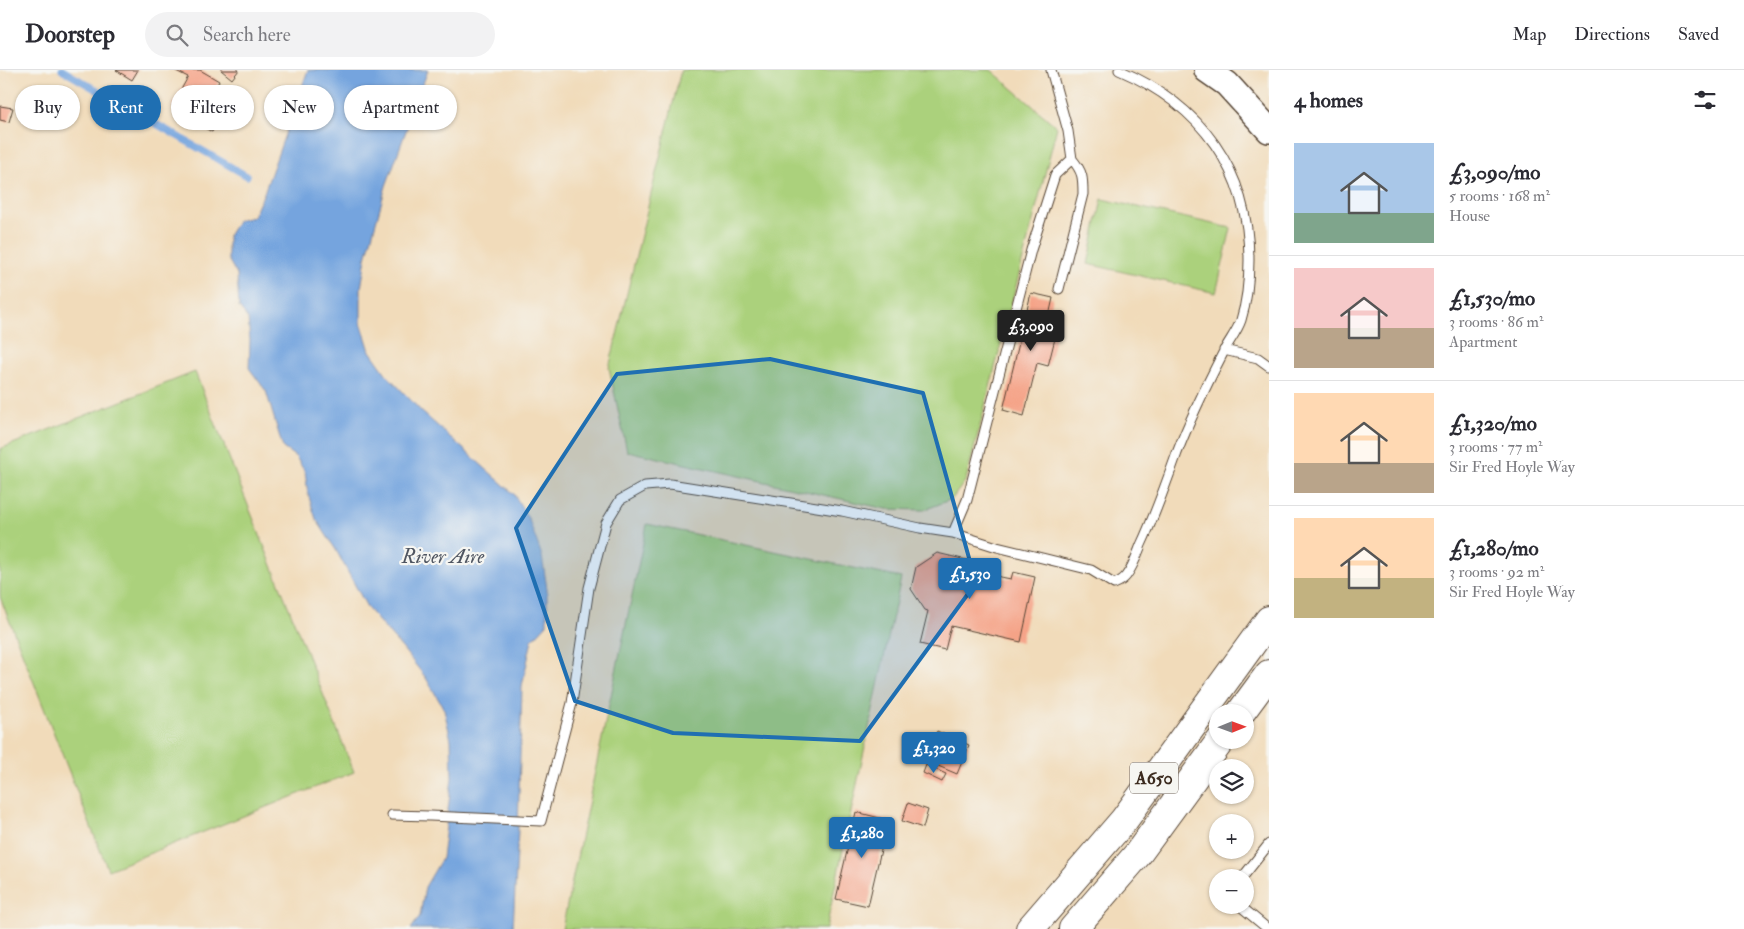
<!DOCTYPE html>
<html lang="en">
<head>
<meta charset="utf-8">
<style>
  :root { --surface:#fff; --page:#f2f2f3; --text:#2b2b33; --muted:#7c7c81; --line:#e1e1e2; --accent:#1f6fb2 }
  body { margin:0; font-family:"IM FELL Double Pica",serif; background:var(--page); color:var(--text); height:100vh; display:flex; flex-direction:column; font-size:19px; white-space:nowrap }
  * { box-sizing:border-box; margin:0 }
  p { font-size:16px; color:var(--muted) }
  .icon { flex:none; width:28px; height:28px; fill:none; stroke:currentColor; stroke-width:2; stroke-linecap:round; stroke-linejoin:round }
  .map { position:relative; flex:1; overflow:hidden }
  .panel { display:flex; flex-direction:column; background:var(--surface); width:475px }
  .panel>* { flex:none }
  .top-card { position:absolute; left:15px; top:15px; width:475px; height:45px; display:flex; gap:10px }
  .needle { width:32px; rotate:89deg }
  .controls { position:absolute; left:1209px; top:634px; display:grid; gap:10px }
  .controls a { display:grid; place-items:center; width:45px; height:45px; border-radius:50%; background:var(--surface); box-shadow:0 1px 4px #0004; font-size:25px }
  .price { position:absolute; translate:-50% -42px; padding:0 11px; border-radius:5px; background:var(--accent); color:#fff; font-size:16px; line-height:32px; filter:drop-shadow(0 1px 2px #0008) }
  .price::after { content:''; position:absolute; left:50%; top:30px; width:15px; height:11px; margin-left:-8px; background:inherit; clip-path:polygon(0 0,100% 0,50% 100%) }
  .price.on { background:#222; color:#fff }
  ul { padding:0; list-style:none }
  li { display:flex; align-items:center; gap:15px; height:125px; padding:0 25px }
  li+li { border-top:1px solid var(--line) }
  li span { display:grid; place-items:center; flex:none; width:140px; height:100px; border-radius:0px; color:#555 }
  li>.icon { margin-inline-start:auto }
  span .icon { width:60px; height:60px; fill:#fffc; stroke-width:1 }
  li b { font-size:21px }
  h2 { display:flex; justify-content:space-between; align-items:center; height:60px; padding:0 25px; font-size:21px }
  .chip { padding:0 18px; border-radius:22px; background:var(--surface); box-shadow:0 1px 4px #0004; font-size:18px; line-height:45px }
  .chip.on { background:var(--accent); color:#fff }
  header { display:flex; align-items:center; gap:30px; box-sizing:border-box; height:70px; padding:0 25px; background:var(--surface); border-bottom:1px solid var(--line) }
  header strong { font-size:24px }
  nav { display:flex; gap:28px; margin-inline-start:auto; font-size:18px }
  .search { width:350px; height:45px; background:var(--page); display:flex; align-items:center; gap:12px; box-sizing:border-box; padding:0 18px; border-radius:28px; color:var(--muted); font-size:19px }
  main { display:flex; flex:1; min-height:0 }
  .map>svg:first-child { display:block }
  .green { fill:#abd17b; stroke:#737e4c }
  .water { fill:#74a4de; stroke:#58677e }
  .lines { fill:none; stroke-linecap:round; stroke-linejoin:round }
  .stream { stroke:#74a4de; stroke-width:7 }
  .building { fill:#f5a387 }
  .lane-casing { stroke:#564535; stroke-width:11 }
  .secondary-casing { stroke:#564535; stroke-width:28 }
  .highway-casing { stroke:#564535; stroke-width:30 }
  .lane { stroke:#fff; stroke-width:9 }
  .secondary { stroke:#fff; stroke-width:25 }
  .highway { stroke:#fff; stroke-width:28 }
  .marked { fill:#1f6fb2; fill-opacity:0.2; stroke:#1f6fb2; stroke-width:4; stroke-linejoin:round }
  .labels { text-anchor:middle; stroke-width:4.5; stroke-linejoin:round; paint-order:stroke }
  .shield { fill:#f6f6f2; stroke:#73675e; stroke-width:1 }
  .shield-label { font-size:18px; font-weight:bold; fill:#3b2a1e }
  .water-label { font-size:20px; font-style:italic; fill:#4f5561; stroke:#f6f6f2 }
</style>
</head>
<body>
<header>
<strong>Doorstep</strong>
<div class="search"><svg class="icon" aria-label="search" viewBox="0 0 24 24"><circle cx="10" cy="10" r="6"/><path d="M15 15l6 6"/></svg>Search here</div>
<nav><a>Map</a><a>Directions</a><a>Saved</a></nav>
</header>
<main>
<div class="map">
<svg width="1269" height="859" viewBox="0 0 1269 859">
  <rect width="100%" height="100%" fill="#f6f6f2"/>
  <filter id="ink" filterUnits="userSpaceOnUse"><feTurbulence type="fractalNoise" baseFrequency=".02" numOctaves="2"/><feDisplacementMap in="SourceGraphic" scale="10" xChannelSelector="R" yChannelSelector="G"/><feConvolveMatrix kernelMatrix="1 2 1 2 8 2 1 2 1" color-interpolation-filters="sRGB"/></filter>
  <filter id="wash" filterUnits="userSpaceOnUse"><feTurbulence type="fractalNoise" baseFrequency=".0096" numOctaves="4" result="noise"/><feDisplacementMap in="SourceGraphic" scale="20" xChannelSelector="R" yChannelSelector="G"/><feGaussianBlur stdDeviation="1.12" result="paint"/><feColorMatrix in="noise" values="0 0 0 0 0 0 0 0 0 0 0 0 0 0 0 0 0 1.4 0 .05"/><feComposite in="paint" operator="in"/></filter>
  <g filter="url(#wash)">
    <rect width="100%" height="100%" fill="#f1dbba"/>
    <path class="green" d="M 681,0 L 991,0 L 1057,57 L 966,410 L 952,429 L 924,440 L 886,439 L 627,381 L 609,298 Z
      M 1102,129 L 1231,158 L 1216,223 L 1088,194 Z
      M 195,302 L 354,702 L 108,800 L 0,527 L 0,379 Z
      M 647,454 L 901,508 L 826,859 L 562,859 Z"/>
    <path class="water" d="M 308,0 L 428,0 L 386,116 L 366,188 L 361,218 L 361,252 L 370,281 L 387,305 L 422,342 L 514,424 L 529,450 L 542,486 L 547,519 L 547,554 L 532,570 L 522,616 L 518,760 L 513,859 L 411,859 L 420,846 L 425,817 L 442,788 L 452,708 L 451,670 L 444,639 L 426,608 L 403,579 L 368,539 L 336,480 L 316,449 L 308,424 L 305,402 L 296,387 L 283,378 L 266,321 L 249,298 L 250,270 L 248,249 L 239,237 L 237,205 L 228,189 L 228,166 L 238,150 L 253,147 L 264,123 Z"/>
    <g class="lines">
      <path class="stream" d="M 62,0 L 247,106"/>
    </g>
    <g id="blocks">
      <path class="building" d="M 116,0 L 138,0 L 132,10 Z
        M 174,0 L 200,0 L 219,11 L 215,19 L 226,25 L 216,44 L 221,47 L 212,62 L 199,55 L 202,52 L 172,36 L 188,7 Z
        M 221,0 L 239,0 L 232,9 Z
        M 0,36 L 13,38 L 9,52 L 0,50 Z
        M 1031,223 L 1053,228 L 1049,246 L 1060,249 L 1048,296 L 1037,293 L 1024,346 L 1003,340 Z
        M 937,483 L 992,496 L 990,505 L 1011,509 L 1013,502 L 1035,507 L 1021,572 L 951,556 L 945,580 L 920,574 L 928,541 L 925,540 L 911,519 L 916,497 Z
        M 937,661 L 969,675 L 957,704 L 924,690 Z
        M 926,695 L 946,704 L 942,712 L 923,703 Z
        M 908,733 L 928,740 L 923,758 L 902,751 Z
        M 856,742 L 888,750 L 868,836 L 836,829 Z"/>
    </g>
  </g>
  <g filter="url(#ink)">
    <use href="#blocks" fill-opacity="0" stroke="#564535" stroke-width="1"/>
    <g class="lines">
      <g class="lane-casing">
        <path id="lane" d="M 1059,219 L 1083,124 C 1083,108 1083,102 1072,89
          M 1224,280 L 1258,288 L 1269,296
          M 953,463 L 997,477 L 1091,500 L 1114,514 C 1119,512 1123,510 1126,506 C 1133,497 1137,485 1141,475 C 1155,445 1166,414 1177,383 C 1190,349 1206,316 1223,283 C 1228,272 1237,262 1241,250 C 1247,231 1249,210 1249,190 C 1249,100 1201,35 1119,0
          M 392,745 L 430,746 L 541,751 L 572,633 L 589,518 L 606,453 L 620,430 L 645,416 L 670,414 L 842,441 L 920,458 L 953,463 L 967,430 L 1031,180 L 1055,105 L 1072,89 L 1068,61 L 1051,0
          M 1242,808 L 1269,774
          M 1239,835 L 1268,859"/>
      </g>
      <g class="secondary-casing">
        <path id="secondary" d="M 1207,0 L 1227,14 L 1269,60"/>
      </g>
      <g class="highway-casing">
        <path id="highway" d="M 1241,642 L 1269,604
          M 1030,859 L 1124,750 L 1269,550
          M 1073,859 L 1137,785 L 1221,670"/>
      </g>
      <use href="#lane" class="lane"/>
      <use href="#secondary" class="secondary"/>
      <use href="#highway" class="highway"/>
    </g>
  </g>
  <path class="marked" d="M 770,289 L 923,323 L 976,513 L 860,671 L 673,663 L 575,631 L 516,458 L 617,304 Z"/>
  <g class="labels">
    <rect class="shield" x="1130" y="692.5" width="48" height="31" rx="4"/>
    <g class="shield-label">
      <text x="1154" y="714">A650</text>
    </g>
    <g class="water-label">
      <text x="443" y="493">River Aire</text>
    </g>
  </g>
</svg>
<div class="controls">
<a><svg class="needle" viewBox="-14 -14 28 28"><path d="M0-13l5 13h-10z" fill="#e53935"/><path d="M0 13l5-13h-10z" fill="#7c7c81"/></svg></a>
<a><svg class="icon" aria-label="layers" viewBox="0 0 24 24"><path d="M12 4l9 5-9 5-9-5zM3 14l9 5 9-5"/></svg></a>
<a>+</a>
<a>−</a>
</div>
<b class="price on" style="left:1031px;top:282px">£3,090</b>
<b class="price" style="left:970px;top:530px">£1,530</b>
<b class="price" style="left:934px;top:704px">£1,320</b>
<b class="price" style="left:862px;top:789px">£1,280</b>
<div class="top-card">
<a class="chip">Buy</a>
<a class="chip on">Rent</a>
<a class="chip">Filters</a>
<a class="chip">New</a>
<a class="chip">Apartment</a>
</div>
</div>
<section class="panel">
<h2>4 homes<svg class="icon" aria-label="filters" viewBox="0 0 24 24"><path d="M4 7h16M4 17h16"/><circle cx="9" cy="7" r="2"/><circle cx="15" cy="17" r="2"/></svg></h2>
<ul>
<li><span style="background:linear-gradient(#a9c7e8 70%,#7fa58c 0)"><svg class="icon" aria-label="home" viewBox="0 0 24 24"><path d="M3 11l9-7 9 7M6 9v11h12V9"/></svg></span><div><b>£3,090/mo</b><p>5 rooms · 168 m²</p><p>House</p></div></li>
<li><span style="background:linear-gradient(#f6c9c9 60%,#b9a48a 0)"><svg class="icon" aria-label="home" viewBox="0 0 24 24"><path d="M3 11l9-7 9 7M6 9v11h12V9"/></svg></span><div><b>£1,530/mo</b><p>3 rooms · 86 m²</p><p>Apartment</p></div></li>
<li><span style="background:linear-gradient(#ffd9b3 70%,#b9a48a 0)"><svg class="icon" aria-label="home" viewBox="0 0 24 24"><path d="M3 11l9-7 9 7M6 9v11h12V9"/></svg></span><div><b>£1,320/mo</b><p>3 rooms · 77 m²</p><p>Sir Fred Hoyle Way</p></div></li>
<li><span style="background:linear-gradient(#ffd9b3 60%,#c2b280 0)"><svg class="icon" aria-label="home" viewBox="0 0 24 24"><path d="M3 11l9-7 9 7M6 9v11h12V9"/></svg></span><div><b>£1,280/mo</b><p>3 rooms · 92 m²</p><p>Sir Fred Hoyle Way</p></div></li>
</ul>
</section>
</main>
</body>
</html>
